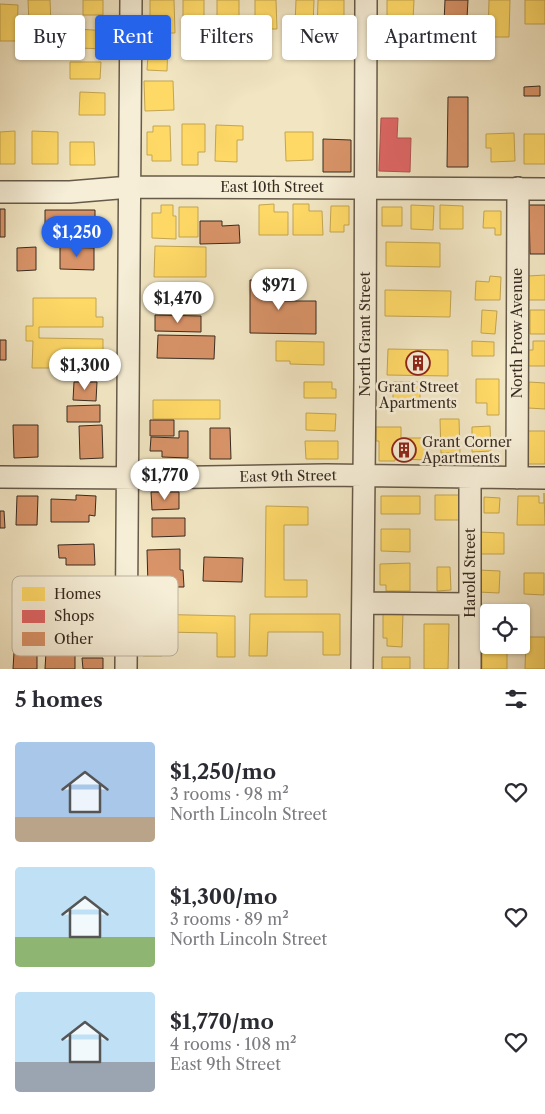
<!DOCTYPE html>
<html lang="en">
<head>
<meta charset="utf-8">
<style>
  :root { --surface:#fff; --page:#f2f2f3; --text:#2b2b33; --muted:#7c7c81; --accent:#2563eb }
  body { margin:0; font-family:"Libre Caslon Text",serif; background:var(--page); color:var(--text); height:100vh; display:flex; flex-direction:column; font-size:19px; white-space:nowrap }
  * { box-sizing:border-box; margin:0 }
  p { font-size:16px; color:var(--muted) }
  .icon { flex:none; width:28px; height:28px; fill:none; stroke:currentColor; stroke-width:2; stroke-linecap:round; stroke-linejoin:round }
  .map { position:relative; height:669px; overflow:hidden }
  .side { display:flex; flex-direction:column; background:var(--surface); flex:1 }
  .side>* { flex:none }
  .guide { position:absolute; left:15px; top:15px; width:515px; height:45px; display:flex; gap:10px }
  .tools { position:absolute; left:480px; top:604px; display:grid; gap:10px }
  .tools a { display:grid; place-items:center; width:50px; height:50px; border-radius:5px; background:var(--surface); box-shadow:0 1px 4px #0004; font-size:25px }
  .price { position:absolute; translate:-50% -42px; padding:0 11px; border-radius:18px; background:#fff; color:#222; font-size:16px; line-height:32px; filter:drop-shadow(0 1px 2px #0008) }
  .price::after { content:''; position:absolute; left:50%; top:30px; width:15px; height:11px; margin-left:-8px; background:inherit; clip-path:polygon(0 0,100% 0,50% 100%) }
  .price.current { background:var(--accent); color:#fff }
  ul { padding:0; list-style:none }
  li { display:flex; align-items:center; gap:15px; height:125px; padding:0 15px }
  li span { display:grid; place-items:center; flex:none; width:140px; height:100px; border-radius:5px; color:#555 }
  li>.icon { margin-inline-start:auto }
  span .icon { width:60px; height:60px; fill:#fffc; stroke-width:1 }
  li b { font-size:21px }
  h2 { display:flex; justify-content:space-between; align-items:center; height:60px; padding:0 15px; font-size:21px }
  .tag { padding:0 18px; border-radius:5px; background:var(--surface); box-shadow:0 1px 4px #0004; font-size:18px; line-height:45px }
  .tag.current { background:var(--accent); color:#fff }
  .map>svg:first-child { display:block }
  .homes { fill:#ffd966; stroke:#c3a551 }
  .shops { fill:#e06666; stroke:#ae5451 }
  .building { fill:#d89368; stroke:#382b21 }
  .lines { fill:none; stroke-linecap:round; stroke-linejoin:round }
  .minor-casing { stroke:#665a49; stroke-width:24 }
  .minor { stroke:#f6eed7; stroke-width:21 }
  .labels { text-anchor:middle; stroke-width:5; stroke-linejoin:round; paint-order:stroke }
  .street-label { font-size:14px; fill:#382b21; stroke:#f6eed7 }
  .poi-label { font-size:14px; fill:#382b21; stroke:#f6eed7 }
  .key { fill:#f6eed7; stroke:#bdb4a0; stroke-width:1 }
  .key-label { font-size:14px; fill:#382b21 }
</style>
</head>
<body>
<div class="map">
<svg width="545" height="669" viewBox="0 0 545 669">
  <rect width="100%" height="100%" fill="#f1e5c2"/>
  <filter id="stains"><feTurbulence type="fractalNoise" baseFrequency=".004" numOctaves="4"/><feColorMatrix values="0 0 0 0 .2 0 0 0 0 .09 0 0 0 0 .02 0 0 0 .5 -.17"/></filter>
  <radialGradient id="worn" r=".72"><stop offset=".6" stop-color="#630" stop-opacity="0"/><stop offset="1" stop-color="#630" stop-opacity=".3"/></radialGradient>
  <path class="homes" d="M 28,0 L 50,0 L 51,24 L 29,24 Z
    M 83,0 L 103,0 L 103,15 L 83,15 Z
    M 150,0 L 174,0 L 175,33 L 164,33 L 164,23 L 150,23 Z
    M 183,0 L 204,0 L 204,39 L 183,39 Z
    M 217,0 L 239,0 L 239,19 L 232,19 L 232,27 L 217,26 Z
    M 255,0 L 276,0 L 277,29 L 259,29 L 260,33 L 251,33 L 250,18 L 255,17 Z
    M 296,0 L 314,0 L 313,26 L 295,25 Z
    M 318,0 L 344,0 L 344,22 L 340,22 L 340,31 L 317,31 Z
    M 387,0 L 414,0 L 413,20 L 387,19 Z
    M 489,0 L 510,0 L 509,37 L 488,37 Z
    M 525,0 L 545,0 L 545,24 L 525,24 Z
    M 0,4 L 18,5 L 17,41 L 0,41 Z
    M 78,29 L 107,31 L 106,49 L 78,48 Z
    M 385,32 L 459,34 L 459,59 L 385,57 Z
    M 149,40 L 168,41 L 167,71 L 147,70 Z
    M 70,62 L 101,62 L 100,79 L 70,79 Z
    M 144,81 L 173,81 L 174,110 L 145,111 Z
    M 80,92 L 105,93 L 105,115 L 79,115 Z
    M 182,124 L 205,124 L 205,152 L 198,152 L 198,165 L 182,165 Z
    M 216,125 L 243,126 L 243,140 L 237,140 L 237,162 L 215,161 Z
    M 153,126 L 170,126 L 171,161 L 152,161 L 152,155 L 147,155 L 147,132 L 153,132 Z
    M 15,131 L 15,164 L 0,164 L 0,132 Z
    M 32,131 L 58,132 L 58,164 L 32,164 Z
    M 285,132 L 313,132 L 313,160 L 286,161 Z
    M 514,133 L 515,161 L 491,162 L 491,148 L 486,148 L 486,134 Z
    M 524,134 L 545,134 L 545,164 L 524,164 Z
    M 70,142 L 94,142 L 95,165 L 70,165 Z
    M 274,204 L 274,212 L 288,212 L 288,235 L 259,235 L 259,205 Z
    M 293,204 L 309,204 L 309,211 L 322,211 L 323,235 L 293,235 Z
    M 161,205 L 173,205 L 173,216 L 176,216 L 176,239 L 152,238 L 152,213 L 161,213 Z
    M 411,205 L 434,206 L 433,230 L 411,229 Z
    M 440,205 L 463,206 L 463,229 L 440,229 Z
    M 331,206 L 349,206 L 349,225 L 344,225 L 344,232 L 330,232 Z
    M 179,207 L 198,207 L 198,237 L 179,237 Z
    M 382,207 L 402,207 L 402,226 L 382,226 Z
    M 484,211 L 501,211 L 501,235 L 495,235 L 495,228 L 483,228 Z
    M 386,242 L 440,243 L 440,267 L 386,266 Z
    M 155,246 L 206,247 L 206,277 L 154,277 Z
    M 545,275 L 545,300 L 528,300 L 528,276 Z
    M 490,276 L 501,277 L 500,300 L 475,300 L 476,281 L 489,282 Z
    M 385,290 L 451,291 L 450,317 L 385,316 Z
    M 33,298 L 96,298 L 96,317 L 103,317 L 103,327 L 39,327 L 39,338 L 103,339 L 103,351 L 97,351 L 96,368 L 32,368 L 33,341 L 26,341 L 26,326 L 33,326 Z
    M 482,310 L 497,311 L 495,334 L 481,333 Z
    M 530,310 L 545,310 L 545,334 L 530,334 Z
    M 276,341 L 324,342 L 324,365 L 290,364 L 290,361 L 276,361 Z
    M 472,341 L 494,342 L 494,356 L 472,356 Z
    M 533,341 L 545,341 L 545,366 L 528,366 L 528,350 L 533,350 Z
    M 388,349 L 448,350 L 448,376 L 387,375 Z
    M 476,379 L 499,379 L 499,415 L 487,415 L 487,403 L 476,403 Z
    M 304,382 L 332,382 L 332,389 L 336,389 L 336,398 L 304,398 Z
    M 393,382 L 420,382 L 420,401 L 393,400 Z
    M 529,382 L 545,383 L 545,409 L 528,408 Z
    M 153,400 L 220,400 L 220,419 L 153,419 Z
    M 306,413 L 336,414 L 335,431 L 306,430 Z
    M 440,419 L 459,419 L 460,453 L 441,453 Z
    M 490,426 L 491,451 L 472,452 L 472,427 Z
    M 376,427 L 401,427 L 401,438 L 429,438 L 429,460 L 395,459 L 395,461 L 379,461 L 379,441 L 376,441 Z
    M 524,431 L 545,431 L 545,464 L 524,464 Z
    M 305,441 L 338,441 L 338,459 L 306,459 Z
    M 544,493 L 545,525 L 517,525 L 518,496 L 539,496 L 539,503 L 544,503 Z
    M 435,495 L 459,495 L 459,520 L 435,520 Z
    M 381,496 L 420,496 L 420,514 L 381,514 Z
    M 484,497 L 500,498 L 499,513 L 484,513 Z
    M 266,506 L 308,507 L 308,525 L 284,525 L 284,580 L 307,580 L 307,597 L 265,597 Z
    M 381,529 L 410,529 L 410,552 L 381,551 Z
    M 478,532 L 504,533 L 504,554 L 478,554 Z
    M 410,563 L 410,591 L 386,591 L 386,585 L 380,585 L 380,564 Z
    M 437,567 L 450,567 L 451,590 L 437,591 Z
    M 478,570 L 500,571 L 499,593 L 478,592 Z
    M 524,573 L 544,573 L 544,595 L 524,594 Z
    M 383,612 L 403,612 L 402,647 L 387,646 L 387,638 L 383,638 Z
    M 144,614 L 235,616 L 235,657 L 217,657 L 217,633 L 162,632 L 162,656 L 143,656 Z
    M 250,614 L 340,614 L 340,655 L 323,655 L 323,632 L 268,632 L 267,656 L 249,656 Z
    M 424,624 L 449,624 L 448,669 L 424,669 Z
    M 482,628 L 489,628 L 489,645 L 507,645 L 507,669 L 482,669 Z
    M 526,637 L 545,637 L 545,669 L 525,669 Z
    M 382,657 L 410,657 L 410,669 L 382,669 Z"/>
  <path class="shops" d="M 381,118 L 398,118 L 397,138 L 411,138 L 410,172 L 379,171 Z"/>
  <path class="building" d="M 445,0 L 468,0 L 467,18 L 459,18 L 459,24 L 444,23 Z
    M 540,86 L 540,96 L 524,96 L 524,87 Z
    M 448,97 L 468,97 L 468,167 L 447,167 Z
    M 323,139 L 351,140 L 351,172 L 323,172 Z
    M 529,205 L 545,205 L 545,254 L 530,254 Z
    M 0,209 L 5,209 L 5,237 L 0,237 Z
    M 45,210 L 95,210 L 95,233 L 45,232 Z
    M 200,221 L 222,221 L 222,226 L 239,225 L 240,243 L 200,244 Z
    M 36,247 L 36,270 L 17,271 L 17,248 Z
    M 60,247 L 94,248 L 94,270 L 60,269 Z
    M 250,280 L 284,280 L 284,301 L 316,301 L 316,334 L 250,333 Z
    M 156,290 L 191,290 L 191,305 L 184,305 L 184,313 L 155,313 Z
    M 155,315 L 201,316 L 201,332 L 155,331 Z
    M 158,335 L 215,336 L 214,359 L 157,358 Z
    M 0,340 L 6,340 L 6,360 L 0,360 Z
    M 74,382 L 97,382 L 96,401 L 73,400 Z
    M 100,405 L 100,422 L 67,422 L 67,406 Z
    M 150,420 L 174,420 L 174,436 L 150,436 Z
    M 13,425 L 38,425 L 38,457 L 14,458 Z
    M 102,425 L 103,458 L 80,459 L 79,426 Z
    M 210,428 L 230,428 L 231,459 L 210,459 Z
    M 179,431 L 188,431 L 188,458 L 162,457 L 162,451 L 150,451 L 151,437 L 179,438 Z
    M 151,492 L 179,492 L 179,509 L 152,510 Z
    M 76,495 L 96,496 L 95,516 L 89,515 L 89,522 L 51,522 L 51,499 L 76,500 Z
    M 17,496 L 38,496 L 37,525 L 16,525 Z
    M 0,511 L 4,511 L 5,528 L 0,528 Z
    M 152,518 L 185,518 L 185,536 L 152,537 Z
    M 94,544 L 95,565 L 66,565 L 66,558 L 59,558 L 58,545 Z
    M 180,549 L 180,570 L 183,570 L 184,587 L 171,587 L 171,595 L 159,595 L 159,586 L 148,586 L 147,550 Z
    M 204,557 L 243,558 L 242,582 L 203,581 Z
    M 14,652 L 37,653 L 37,669 L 13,669 Z
    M 46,652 L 75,653 L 75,669 L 45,669 Z
    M 82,658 L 103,658 L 103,669 L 83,669 Z"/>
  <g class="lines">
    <g class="minor-casing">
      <path id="minor" d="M 0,192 L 70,192 L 130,187 L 545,189
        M 0,477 L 141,478 L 326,475 L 545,478
        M 517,478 L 518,188
        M 363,603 L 470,604
        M 126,669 L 131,0
        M 362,669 L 365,379 L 366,0
        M 470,669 L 470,477"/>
    </g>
    <use href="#minor" class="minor"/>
  </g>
  <defs>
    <g id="building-ring" transform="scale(1.25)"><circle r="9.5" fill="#f6eed7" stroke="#8f2418" stroke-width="1.5"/><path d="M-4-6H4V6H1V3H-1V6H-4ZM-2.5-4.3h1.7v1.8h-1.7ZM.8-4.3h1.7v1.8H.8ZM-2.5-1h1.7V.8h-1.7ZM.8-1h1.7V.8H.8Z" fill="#8f2418"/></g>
  </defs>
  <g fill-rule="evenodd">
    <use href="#building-ring" x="418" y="363"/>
    <use href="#building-ring" x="404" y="450"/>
  </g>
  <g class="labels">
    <g class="street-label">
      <text x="272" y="192">East 10th Street</text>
      <text transform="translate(517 333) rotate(-90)" y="5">North Prow Avenue</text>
      <text transform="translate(365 334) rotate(-90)" y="5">North Grant Street</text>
      <text transform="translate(288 476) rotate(-1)" y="5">East 9th Street</text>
      <text transform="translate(470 573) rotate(-90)" y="5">Harold Street</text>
    </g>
    <g class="poi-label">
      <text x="418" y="392">Grant Street<tspan x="418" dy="16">Apartments</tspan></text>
      <text x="422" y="447" text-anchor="start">Grant Corner<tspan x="422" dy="16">Apartments</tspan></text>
    </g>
  </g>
  <rect x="12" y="576" width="166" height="80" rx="8" class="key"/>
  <rect x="22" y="587" width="23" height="14" fill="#ffd966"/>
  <rect x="22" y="610" width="23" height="13" fill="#e06666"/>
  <rect x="22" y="632" width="23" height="14" fill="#d89368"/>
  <g class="key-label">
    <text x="54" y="599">Homes</text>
    <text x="54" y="621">Shops</text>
    <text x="54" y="644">Other</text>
  </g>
  <rect width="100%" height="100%" filter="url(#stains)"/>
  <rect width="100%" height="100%" fill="url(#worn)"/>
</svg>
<div class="tools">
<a><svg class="icon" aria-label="locate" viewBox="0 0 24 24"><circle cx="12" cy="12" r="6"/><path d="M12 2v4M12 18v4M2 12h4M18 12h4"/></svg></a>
</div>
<b class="price current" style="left:77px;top:258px">$1,250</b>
<b class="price" style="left:279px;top:311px">$971</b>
<b class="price" style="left:178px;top:324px">$1,470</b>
<b class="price" style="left:85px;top:391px">$1,300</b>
<b class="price" style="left:165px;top:501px">$1,770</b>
<div class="guide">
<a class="tag">Buy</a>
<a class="tag current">Rent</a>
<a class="tag">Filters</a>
<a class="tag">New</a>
<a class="tag">Apartment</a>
</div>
</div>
<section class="side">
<h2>5 homes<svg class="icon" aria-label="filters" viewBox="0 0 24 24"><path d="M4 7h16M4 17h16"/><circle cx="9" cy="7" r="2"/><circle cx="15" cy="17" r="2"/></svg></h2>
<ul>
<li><span style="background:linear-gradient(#a9c7e8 75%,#b9a48a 0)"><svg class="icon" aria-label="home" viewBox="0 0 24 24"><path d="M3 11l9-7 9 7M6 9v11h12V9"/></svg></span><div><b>$1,250/mo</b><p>3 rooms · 98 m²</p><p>North Lincoln Street</p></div><svg class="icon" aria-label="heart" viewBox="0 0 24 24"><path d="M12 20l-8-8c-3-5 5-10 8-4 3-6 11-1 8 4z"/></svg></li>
<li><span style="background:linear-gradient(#bfe0f5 70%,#8fb573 0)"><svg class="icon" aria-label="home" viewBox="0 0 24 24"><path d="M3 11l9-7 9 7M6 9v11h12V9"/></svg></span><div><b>$1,300/mo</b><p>3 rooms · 89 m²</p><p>North Lincoln Street</p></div><svg class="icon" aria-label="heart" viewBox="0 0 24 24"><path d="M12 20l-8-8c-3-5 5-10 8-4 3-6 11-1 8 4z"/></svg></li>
<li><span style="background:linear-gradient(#bfe0f5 70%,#9aa5b1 0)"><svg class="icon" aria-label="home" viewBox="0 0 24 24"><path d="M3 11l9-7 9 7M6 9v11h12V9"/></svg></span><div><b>$1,770/mo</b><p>4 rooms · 108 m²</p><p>East 9th Street</p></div><svg class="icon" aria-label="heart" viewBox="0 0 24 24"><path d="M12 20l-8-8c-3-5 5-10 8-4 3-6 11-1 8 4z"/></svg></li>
</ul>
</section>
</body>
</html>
